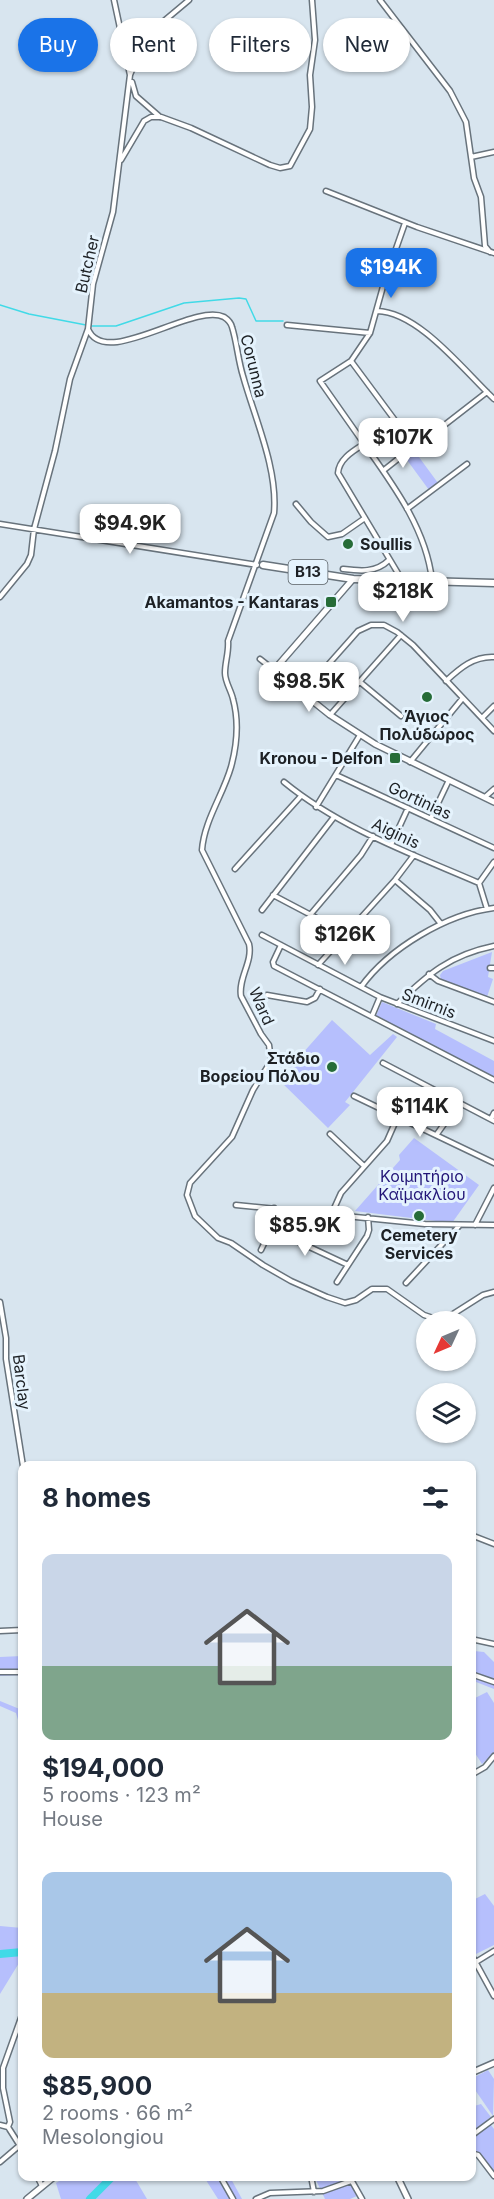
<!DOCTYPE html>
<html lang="en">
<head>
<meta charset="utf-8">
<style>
  :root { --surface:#fff; --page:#f6f6f7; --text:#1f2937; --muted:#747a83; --accent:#1a73e8 }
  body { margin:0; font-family:Inter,sans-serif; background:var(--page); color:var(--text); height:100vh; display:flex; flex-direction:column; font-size:22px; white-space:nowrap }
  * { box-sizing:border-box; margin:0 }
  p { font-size:20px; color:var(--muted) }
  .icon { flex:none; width:33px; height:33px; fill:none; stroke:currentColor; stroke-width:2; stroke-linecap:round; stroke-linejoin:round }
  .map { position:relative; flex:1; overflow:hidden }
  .panel { position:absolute; left:18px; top:1461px; width:458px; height:720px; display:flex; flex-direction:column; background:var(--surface); border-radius:12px; box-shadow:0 2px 4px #0004 }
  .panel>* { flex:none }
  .hud { position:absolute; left:18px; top:18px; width:459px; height:54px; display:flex; gap:12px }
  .needle { width:39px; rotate:226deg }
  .tools { position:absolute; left:416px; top:1311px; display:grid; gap:12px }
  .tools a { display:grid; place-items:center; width:60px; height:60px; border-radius:50%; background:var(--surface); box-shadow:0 2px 4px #0004; font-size:30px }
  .price { position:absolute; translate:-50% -51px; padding:0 14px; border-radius:12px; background:#fff; color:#222; font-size:20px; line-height:39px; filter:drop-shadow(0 2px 3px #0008) }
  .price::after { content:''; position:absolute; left:50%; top:36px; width:18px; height:14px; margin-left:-9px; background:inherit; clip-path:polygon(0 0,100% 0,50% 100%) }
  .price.current { background:var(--accent); color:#fff }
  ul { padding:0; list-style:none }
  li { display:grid; align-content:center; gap:12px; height:318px; padding:0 24px }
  li span { display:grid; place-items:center; height:186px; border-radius:12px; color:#555 }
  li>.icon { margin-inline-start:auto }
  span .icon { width:108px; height:108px; fill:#fffc; stroke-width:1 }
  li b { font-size:26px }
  h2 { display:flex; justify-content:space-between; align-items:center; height:72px; padding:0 24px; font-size:26px }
  .pill { padding:0 21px; border-radius:27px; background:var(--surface); box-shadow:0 2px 4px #0004; font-size:21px; line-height:54px }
  .pill.current { background:var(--accent); color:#fff }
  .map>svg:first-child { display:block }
  .green { fill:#b6bffd }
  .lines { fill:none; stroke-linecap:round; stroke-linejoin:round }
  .stream { stroke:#41dae7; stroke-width:1.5 }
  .river { stroke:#41dae7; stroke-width:8 }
  .street-casing { stroke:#68737c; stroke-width:7 }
  .secondary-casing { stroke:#68737c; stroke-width:8 }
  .primary-casing { stroke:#68737c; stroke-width:9 }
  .street { stroke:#fff; stroke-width:4 }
  .secondary { stroke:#fff; stroke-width:5 }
  .primary { stroke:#fff; stroke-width:6 }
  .poi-dot { fill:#266c38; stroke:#e5f3fd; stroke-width:2 }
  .labels { text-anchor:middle; stroke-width:6; stroke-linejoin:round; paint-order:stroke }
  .shield { fill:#e5f3fd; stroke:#596066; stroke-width:1.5 }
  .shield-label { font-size:15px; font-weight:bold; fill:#1d2125 }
  .street-label { font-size:16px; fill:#1d2125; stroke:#e5f3fd }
  .poi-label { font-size:16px; font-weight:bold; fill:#1d2125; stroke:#e5f3fd; text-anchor:end }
  .park-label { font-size:16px; fill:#221577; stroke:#e5f3fd }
</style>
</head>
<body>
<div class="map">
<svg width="494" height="2199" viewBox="0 0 494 2199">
  <rect width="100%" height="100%" fill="#d8e5ef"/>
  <path class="green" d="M 416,453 L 438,483 L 429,490 L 407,460 Z
    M 492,952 L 488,977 L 493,979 L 487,997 L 441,980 L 440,975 L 443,971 Z
    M 382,1002 L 436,1024 L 435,1029 L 494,1061 L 494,1077 L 376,1016 Z
    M 332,1020 L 370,1055 L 393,1034 L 397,1037 L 345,1102 L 350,1105 L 328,1128 L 279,1080 Z
    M 414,1138 L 479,1185 L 452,1223 L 355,1211 L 400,1160 L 399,1155 Z
    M 474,1651 L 484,1652 L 494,1662 L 494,1689 L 471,1680 L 471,1652 Z
    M 22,1656 L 22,1675 L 0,1676 L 0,1657 Z
    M 487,1692 L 494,1703 L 494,1753 L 482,1764 L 471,1747 L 471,1700 Z
    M 0,1701 L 22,1710 L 22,1734 L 16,1713 L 0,1706 Z
    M 485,1894 L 494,1906 L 494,1945 L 476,1954 L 471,1945 L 471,1901 Z
    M 0,1926 L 22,1928 L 22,1962 L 19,1963 L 0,1994 Z
    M 488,2070 L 494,2079 L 493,2116 L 471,2084 L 471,2079 Z
    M 481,2104 L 491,2117 L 487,2120 L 494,2129 L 494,2171 L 471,2145 L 471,2107 Z
    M 67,2176 L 134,2177 L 147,2199 L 61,2199 L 56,2183 Z
    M 320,2176 L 354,2177 L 348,2180 L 357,2196 L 350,2199 L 325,2199 L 315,2178 Z
    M 204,2177 L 230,2177 L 242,2199 L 218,2199 Z"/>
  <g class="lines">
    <path class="stream" d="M 0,305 L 29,314 L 86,325
      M 92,326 L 116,326 L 184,303 L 239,298 L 246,299 L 256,321 L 283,321"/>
    <path class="river" d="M 0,1954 L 22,1952
      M 90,2199 L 113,2176"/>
    <g class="street-casing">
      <path id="street" d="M 380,0 L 450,91 L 466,122 L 474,178 L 481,197 L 485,246 L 490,252
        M 130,75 L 144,41 L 152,31 L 189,0
        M 132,82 L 136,96 L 160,117
        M 471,157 L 494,152
        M 121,160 L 144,121 L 151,117 L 161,117 L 191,128 L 270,165 L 280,168 L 290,166 L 310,129 L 312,107 L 310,75 L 315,40 L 312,0
        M 326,191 L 417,227 L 494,253
        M 405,223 L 384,283 L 370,333 L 351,361 L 320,381 C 335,402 350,424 365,445 C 394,486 426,529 432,580
        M 377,311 C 419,312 464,371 494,399
        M 287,325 L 370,333
        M 88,329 C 105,370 193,302 224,317 C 227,319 231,323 232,327 C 237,343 238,360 243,376 C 255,419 278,469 274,513 L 228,641 C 229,652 225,662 225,673 C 225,682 231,690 233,699 C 239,721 237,745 231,767 C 223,795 204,821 202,850 L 249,944 C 253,962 238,978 241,996 L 261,1034 L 269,1045 L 271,1061 L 253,1090 L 232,1137 L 190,1183 L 187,1195 L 195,1216 L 218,1238 L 231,1243 L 263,1265 L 291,1281 L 327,1297 L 345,1303 L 356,1300 L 372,1289 L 387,1289 L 424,1315 L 442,1321 L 483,1295 L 494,1292
        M 351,361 L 414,446 L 420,444 L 487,392
        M 364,444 C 353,451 339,459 338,473 L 402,580
        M 384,470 L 408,451
        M 296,504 L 311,522 L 328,537 L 342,534 L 365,518
        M 407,509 L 467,464
        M 0,524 L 257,565
        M 343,569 C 360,571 376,573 389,560
        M 0,597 L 27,564 L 31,555 L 34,529 L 55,451 L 70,379 L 88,329 L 93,284 L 113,212 L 130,75 L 114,0
        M 260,659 L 274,670
        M 446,681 C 460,668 474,656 494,657
        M 360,682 L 401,716
        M 303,693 L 358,631 L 371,625 L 384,625 L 397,632 L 413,645 L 494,731
        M 330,715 L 401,635
        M 482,718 L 494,706
        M 410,762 L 462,699
        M 336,775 L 494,848
        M 284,782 C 340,828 412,854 479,883 L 487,909
        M 485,797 L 494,789
        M 316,807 L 360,735
        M 431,818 L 449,780
        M 391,845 L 408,808
        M 235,869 L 301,796
        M 395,880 L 430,910 L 441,924
        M 479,883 L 494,862
        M 273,895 L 347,934
        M 262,910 L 334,817
        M 310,915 L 361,855 L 373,836
        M 262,935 L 380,997 L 494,1041
        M 281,945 L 273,962 L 274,966 L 494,1080
        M 318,965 L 395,880 L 414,855
        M 490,968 L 494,968
        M 429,974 L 438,981 L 494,1002
        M 361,987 C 389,948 447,914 494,908
        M 267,995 L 307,1002 L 315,998 L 320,989
        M 397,1004 C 428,974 450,955 494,946
        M 372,1016 L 380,997
        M 383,1063 L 494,1121
        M 354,1096 L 494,1163
        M 491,1119 L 494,1113
        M 330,1134 L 364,1166
        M 437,1134 L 459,1103
        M 236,1205 L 425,1224 L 494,1225
        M 332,1213 L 341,1193 L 387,1141 L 398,1116
        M 475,1225 L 494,1188
        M 271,1229 L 348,1265
        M 261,1250 L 271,1229 L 274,1208
        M 337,1282 L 367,1236 L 369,1230 L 368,1217
        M 406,1283 L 459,1226
        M 0,1302 L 6,1338 L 6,1359 L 23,1466
        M 471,1535 L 494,1544
        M 0,1631 L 22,1630
        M 471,1639 L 494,1644
        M 0,1672 L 22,1672
        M 471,1674 L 494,1682
        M 471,1775 L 485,1767 L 494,1756
        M 471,1954 L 494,1996
        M 476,1962 L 494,1951
        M 22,2015 L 3,2068 L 3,2088 L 10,2122 L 8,2127 L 22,2149
        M 0,2125 L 8,2127
        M 471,2136 L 494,2119
        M 471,2153 L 478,2155 L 494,2176
        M 0,2162 L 20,2145
        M 37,2176 L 42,2186
        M 220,2176 L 233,2199
        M 311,2176 L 314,2192
        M 349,2176 L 362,2199
        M 256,2199 L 270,2193 L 323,2191 L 351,2181"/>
    </g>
    <g class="secondary-casing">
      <path id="secondary" d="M 353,579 L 274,670 L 330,715 L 375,744 L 494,802
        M 471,2073 L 494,2063
        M 397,2176 L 408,2199
        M 27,2199 L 55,2176"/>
    </g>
    <g class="primary-casing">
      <path id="primary" d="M 263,565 L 353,579 L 494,583"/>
    </g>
    <use href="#street" class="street"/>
    <use href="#secondary" class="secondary"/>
    <use href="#primary" class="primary"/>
  </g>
  <g class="poi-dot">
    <circle cx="348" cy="544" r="6"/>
    <rect x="325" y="596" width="12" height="12" rx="3"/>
    <circle cx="427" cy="697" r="6"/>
    <rect x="389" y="752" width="12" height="12" rx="3"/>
    <circle cx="332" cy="1067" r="6"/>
    <circle cx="419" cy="1216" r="6"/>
  </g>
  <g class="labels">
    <rect class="shield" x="288.5" y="560" width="39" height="24" rx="4.5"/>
    <g class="shield-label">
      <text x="308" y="577">B13</text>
    </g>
    <g class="street-label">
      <text transform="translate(87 264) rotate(-77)" y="6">Butcher</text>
      <text transform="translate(254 366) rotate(76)" y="6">Corunna</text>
      <text transform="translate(420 800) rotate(25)" y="6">Gortinias</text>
      <text transform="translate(396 833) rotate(25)" y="6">Aiginis</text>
      <text transform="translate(429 1003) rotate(21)" y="6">Smirnis</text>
      <text transform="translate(262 1006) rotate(66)" y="6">Ward</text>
      <text transform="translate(22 1382) rotate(83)" y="6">Barclay</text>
    </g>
    <g class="poi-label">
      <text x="360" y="550" text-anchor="start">Soullis</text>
      <text x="319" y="608">Akamantos - Kantaras</text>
      <text x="427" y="722" text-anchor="middle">Άγιος<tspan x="427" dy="18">Πολύδωρος</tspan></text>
      <text x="383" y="764">Kronou - Delfon</text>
      <text x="320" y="1064">Στάδιο<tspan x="320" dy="18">Βορείου Πόλου</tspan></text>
      <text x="419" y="1241" text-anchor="middle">Cemetery<tspan x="419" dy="18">Services</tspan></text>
    </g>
    <g class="park-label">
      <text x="422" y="1182">Κοιμητήριο<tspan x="422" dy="18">Καϊμακλίου</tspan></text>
    </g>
  </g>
</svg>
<div class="tools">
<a><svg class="needle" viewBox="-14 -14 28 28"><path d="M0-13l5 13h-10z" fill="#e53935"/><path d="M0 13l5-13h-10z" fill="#747a83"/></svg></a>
<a><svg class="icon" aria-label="layers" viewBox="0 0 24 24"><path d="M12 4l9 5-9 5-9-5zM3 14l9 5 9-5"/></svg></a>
</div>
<b class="price current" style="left:391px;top:299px">$194K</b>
<b class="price" style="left:403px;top:469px">$107K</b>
<b class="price" style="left:130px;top:555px">$94.9K</b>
<b class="price" style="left:403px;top:623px">$218K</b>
<b class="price" style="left:309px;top:713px">$98.5K</b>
<b class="price" style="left:345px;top:966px">$126K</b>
<b class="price" style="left:420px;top:1138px">$114K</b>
<b class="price" style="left:305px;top:1257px">$85.9K</b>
<div class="hud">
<a class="pill current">Buy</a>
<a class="pill">Rent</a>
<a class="pill">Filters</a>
<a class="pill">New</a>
</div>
<section class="panel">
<h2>8 homes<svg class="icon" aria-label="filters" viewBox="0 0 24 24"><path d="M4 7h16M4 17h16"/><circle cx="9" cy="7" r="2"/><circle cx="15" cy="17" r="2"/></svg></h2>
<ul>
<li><span style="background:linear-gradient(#c9d6e8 60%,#7fa58c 0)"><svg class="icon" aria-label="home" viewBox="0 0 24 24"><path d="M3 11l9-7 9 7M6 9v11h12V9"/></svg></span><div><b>$194,000</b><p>5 rooms · 123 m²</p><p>House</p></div></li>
<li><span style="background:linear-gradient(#a9c7e8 65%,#c2b280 0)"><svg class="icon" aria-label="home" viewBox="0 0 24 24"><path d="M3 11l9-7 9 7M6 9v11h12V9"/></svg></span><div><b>$85,900</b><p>2 rooms · 66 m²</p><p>Mesolongiou</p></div></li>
</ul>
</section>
</div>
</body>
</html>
